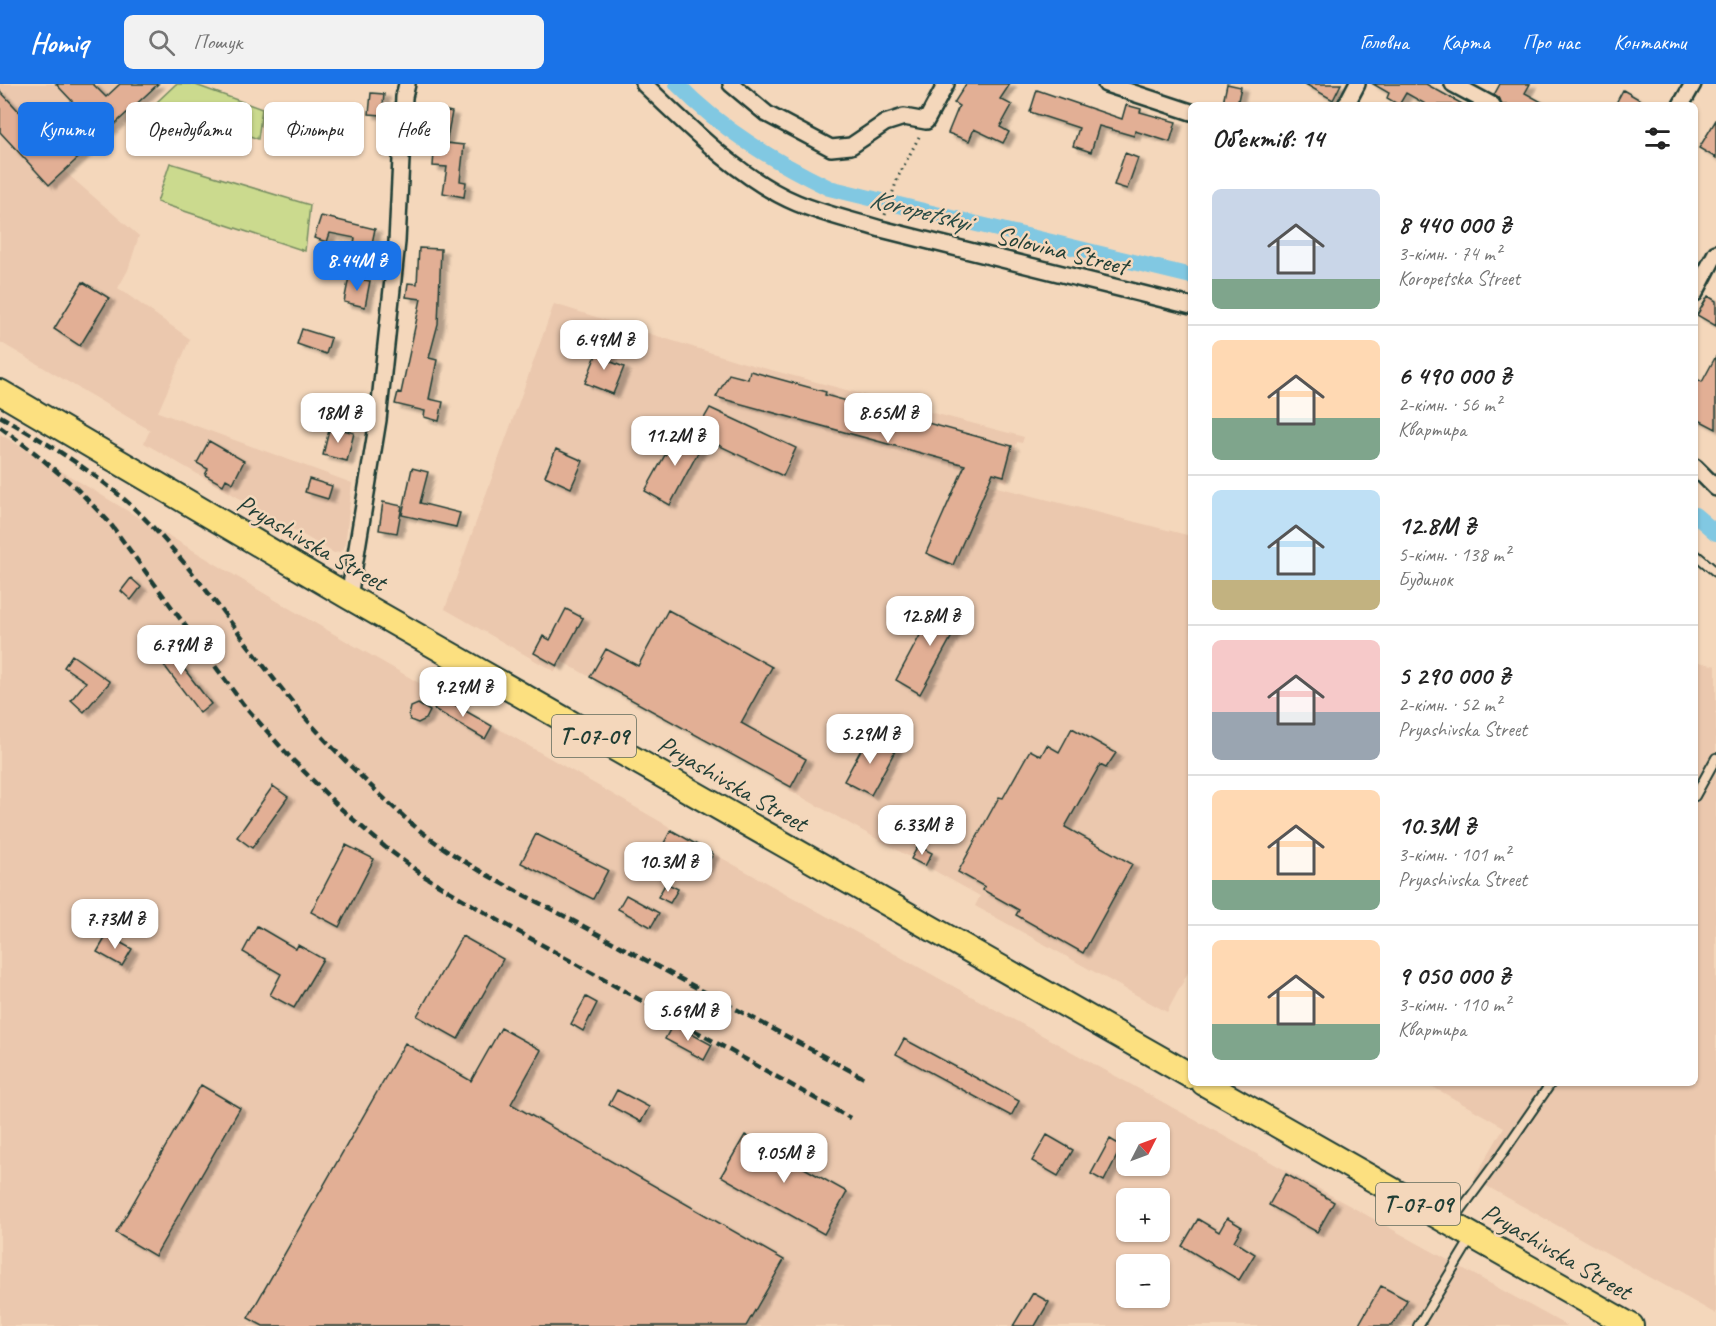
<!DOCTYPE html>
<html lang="uk">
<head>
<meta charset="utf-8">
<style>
  :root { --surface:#fff; --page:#f2f2f2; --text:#222; --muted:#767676; --line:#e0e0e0; --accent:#1a73e8 }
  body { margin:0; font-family:Caveat,sans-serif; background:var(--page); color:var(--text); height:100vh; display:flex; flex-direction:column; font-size:22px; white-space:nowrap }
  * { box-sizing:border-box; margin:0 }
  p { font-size:20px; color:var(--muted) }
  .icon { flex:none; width:33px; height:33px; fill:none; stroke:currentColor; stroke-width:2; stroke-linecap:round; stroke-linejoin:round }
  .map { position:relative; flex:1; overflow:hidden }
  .drawer { position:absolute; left:1188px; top:18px; width:510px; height:984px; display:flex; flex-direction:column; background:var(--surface); border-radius:9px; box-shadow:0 2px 4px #0004 }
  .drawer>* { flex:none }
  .hud { position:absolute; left:18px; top:18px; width:570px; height:54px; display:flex; gap:12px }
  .needle { width:39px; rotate:48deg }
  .fabs { position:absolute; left:1116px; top:1038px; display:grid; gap:12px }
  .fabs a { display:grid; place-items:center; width:54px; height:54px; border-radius:9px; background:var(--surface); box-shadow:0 2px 4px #0004; font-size:30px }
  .price { position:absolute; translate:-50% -51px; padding:0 14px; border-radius:12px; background:#fff; color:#222; font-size:20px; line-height:39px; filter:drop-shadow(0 2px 3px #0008) }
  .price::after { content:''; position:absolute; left:50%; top:36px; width:18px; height:14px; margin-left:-9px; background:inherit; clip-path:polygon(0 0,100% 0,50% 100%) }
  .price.current { background:var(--accent); color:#fff }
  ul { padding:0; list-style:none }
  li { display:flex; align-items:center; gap:18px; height:150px; padding:0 24px }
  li+li { border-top:2px solid var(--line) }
  li span { display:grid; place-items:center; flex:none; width:168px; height:120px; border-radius:9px; color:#555 }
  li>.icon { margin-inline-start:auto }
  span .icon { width:72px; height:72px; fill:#fffc; stroke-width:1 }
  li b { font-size:26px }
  h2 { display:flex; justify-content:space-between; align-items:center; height:72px; padding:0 24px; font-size:26px }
  .chip { padding:0 21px; border-radius:9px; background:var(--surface); box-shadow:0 2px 4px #0004; font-size:21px; line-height:54px }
  .chip.current { background:var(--accent); color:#fff }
  header { display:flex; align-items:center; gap:36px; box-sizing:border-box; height:84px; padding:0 30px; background:var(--accent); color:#fff }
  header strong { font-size:28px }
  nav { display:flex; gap:33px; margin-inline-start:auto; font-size:21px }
  .search { width:420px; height:54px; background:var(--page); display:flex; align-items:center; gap:15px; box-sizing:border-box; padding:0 21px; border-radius:9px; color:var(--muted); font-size:22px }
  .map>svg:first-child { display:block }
  .built { fill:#ebc8ae; fill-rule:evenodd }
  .green { fill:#cbda8e; stroke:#758c61; stroke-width:1.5 }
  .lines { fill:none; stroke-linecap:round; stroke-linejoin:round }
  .canal { stroke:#81c8e2; stroke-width:16 }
  .building { fill:#e2af95; stroke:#1f3d34; stroke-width:1.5; filter:url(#shadow) }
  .service-casing { stroke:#1f3d34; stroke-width:12 }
  .minor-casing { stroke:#1f3d34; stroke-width:20 }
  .primary-casing { stroke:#1f3d34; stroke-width:28 }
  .path { stroke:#1f3d34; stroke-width:3; stroke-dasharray:1.5 4.5; stroke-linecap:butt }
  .service { stroke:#f4d7bb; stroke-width:8 }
  .minor { stroke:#f4d7bb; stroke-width:15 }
  .primary { stroke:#fce080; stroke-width:24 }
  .rail { stroke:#1f3d34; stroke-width:4.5; stroke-dasharray:9 4.5; stroke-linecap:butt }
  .labels { text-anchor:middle; stroke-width:5; stroke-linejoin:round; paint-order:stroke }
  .shield { fill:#f4d7bb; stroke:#5f6b5c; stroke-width:1.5 }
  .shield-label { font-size:24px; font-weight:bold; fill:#1f3d34 }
  .street-label { font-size:26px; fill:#1f3d34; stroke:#f4d7bb }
  .water-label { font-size:27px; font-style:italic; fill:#294b45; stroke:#f4d7bb }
</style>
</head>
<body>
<header>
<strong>Homiq</strong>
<div class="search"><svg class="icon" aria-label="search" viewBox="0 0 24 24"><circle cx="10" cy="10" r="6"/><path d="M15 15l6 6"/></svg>Пошук</div>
<nav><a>Головна</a><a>Карта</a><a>Про нас</a><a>Контакти</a></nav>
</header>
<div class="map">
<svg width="1716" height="1242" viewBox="0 0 1716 1242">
  <defs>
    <filter id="shadow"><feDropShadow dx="6" dy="4" stdDeviation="1.5" flood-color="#0004"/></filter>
  </defs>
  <rect width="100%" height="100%" fill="#f4d7bb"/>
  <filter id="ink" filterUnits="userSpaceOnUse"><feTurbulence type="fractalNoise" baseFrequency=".0167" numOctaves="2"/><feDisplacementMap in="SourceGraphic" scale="12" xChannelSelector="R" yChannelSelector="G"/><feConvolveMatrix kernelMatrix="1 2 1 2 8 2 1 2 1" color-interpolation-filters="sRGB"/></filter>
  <g filter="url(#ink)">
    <path class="built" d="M 0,0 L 158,0 L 64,87 L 139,152 L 128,186 L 118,204 L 190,255 L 158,328 L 352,399 L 345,462 L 340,468 L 334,469 L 144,359 L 150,346 L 0,258 Z
      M 554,220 L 741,278 L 1024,353 L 1022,359 L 1017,358 L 1007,398 L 993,393 L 989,401 L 1191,452 L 1191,883 L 1167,928 L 975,822 L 980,812 L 789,706 L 790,703 L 561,577 L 555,588 L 445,525 Z
      M 0,350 L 287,523 L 668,742 L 671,746 L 1567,1242 L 0,1242 ZM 1126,1048 L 1160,1048 L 1160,1082 L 1126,1082 ZM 1126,1114 L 1160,1114 L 1160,1148 L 1126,1148 ZM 1126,1180 L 1160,1180 L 1160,1214 L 1126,1214 Z
      M 1695,577 L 1716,582 L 1716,1230 L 1474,1095 L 1504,1043 L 1426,999 L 1695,999 Z"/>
    <path class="green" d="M 176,0 L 193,0 L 262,25 L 258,55 L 157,18 Z
      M 170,79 L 310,121 L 305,167 L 157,118 Z"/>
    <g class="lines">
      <path class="canal" d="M 677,0 C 722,46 772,76 829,104 L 1191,192
        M 1695,431 L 1716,449"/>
    </g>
    <path class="building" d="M 56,0 L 93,0 L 106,13 L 120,0 L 158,0 L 49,101 L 0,48 L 0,7 L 55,66 L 89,35 Z
      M 966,0 L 1010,0 L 1000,15 L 1012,21 L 1000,43 L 1009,48 L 1003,59 L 974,45 L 969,57 L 948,49 L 959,22 L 954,19 Z
      M 1227,0 L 1241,3 L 1237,21 L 1223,19 Z
      M 1305,0 L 1341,0 L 1333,16 Z
      M 1373,0 L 1426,0 L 1464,21 L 1427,21 L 1406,9 L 1399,21 L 1387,14 L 1389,9 Z
      M 1500,0 L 1530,0 L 1525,9 L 1547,21 L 1502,21 L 1500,15 L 1494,11 Z
      M 1037,6 L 1122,35 L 1126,21 L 1141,25 L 1140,28 L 1176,38 L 1170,58 L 1135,47 L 1134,52 L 1099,42 L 1091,68 L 1073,62 L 1079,44 L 1030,28 Z
      M 1623,6 L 1649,21 L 1615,21 Z
      M 371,9 L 384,10 L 382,31 L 369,30 Z
      M 422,21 L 452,28 L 446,59 L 464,61 L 460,97 L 466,98 L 464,113 L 443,109 L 447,83 L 433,82 L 436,42 L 426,40 L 427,35 L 419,33 Z
      M 1716,36 L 1716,74 L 1699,64 Z
      M 1125,69 L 1138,74 L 1127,105 L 1114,101 Z
      M 321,132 L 375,145 L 370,169 L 353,166 L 355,154 L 330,149 L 327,158 L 314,154 Z
      M 419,164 L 441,165 L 438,240 L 429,274 L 437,276 L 429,315 L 443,318 L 439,337 L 424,333 L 425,327 L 395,320 L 398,308 L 401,309 L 421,215 L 406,213 L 408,199 L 417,200 Z
      M 349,193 L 370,197 L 365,223 L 344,218 Z
      M 83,198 L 109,214 L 80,262 L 54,245 Z
      M 1708,212 L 1716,217 L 1716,242 L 1697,231 Z
      M 302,245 L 331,254 L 326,270 L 297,260 Z
      M 600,261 L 613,266 L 609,277 L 624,283 L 613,310 L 585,299 Z
      M 1716,272 L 1716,345 L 1695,334 L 1695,294 L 1702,298 Z
      M 750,287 L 826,308 L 825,311 L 1012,362 L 1004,392 L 993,389 L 953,481 L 926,469 L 965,381 L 716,313 L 729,290 L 748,295 Z
      M 710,324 L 796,364 L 783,392 L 695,350 Z
      M 330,342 L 354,349 L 347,377 L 323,371 Z
      M 680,344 L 704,357 L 670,421 L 645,407 Z
      M 209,357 L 244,377 L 233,399 L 226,395 L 223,401 L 205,391 L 208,385 L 197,379 Z
      M 556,365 L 583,377 L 571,404 L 545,392 Z
      M 412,384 L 428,388 L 420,419 L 460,429 L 456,443 L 402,431 Z
      M 309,395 L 332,402 L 328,415 L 305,408 Z
      M 383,418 L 402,422 L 397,449 L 379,446 Z
      M 131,494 L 141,503 L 131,516 L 121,507 Z
      M 939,516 L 964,530 L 920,610 L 896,596 Z
      M 566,525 L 583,534 L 557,582 L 534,569 L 543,552 L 550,556 Z
      M 668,526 L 772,583 L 741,639 L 806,675 L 791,703 L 590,593 L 606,565 L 638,582 Z
      M 162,556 L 211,620 L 200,629 L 151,564 Z
      M 72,571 L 110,598 L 84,628 L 71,616 L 86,598 L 64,583 Z
      M 441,613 L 492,642 L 485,655 L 434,625 Z
      M 418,620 L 430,627 L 426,635 L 418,639 L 410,636 L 409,632 L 411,623 Z
      M 1072,644 L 1116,669 L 1106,684 L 1100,681 L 1065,743 L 1132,780 L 1083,869 L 1016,831 L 1019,826 L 983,806 L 985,803 L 958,788 L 999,713 L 1003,714 L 1030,666 L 1041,672 L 1047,661 L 1059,668 Z
      M 869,651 L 896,665 L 871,711 L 844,697 Z
      M 273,702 L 288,713 L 252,764 L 237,753 Z
      M 671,746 L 713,770 L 705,784 L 663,761 Z
      M 536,750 L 608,786 L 593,815 L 521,779 Z
      M 346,761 L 374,775 L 339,843 L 311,828 Z
      M 918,762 L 932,769 L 925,782 L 911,775 Z
      M 666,799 L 678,805 L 670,819 L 658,813 Z
      M 626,811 L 659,829 L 651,843 L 618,825 Z
      M 257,842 L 296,865 L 298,861 L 323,875 L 294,924 L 270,911 L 281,890 L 243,868 Z
      M 107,851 L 132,865 L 122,882 L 97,868 Z
      M 462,852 L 503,875 L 458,955 L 417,932 Z
      M 586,913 L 597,919 L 583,947 L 571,940 Z
      M 673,940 L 712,961 L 704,976 L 665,955 Z
      M 501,944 L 541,966 L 511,1020 L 784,1176 L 746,1242 L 263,1242 L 248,1234 L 405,959 L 471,997 Z
      M 904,955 L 1019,1017 L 1011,1032 L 896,970 Z
      M 201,1001 L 240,1024 L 155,1172 L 116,1149 Z
      M 617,1006 L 649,1023 L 641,1038 L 609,1021 Z
      M 745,1051 L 847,1108 L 824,1150 L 721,1092 Z
      M 1047,1051 L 1073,1066 L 1058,1092 L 1032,1077 Z
      M 1110,1055 L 1122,1062 L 1104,1097 L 1091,1090 Z
      M 1286,1090 L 1334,1118 L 1317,1148 L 1269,1121 Z
      M 1227,1134 L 1242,1143 L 1234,1157 L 1255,1170 L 1239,1196 L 1182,1162 L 1198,1135 L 1219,1148 Z
      M 1381,1202 L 1407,1216 L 1392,1242 L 1358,1242 Z
      M 1033,1209 L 1049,1218 L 1035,1242 L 1013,1242 Z"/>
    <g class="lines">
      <g class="service-casing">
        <path id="service" d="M 1695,470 L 1716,488
          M 1695,712 L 1716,674
          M 1452,1138 L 1502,1070 L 1551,999
          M 1418,1242 L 1472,1153"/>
      </g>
      <g class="minor-casing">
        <path id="minor" d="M 644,0 C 687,41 741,96 797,119 C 824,130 853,137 881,145 L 1191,222
          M 731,0 L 767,30 L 831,64 L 851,62 L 885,39 L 904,33 L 926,37 L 946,0
          M 1106,0 L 1191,28
          M 1453,0 L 1492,21
          M 1346,21 L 1357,0
          M 1681,21 L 1693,0
          M 1695,209 L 1716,169
          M 1695,383 L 1716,404
          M 349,513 L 378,336 L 397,158 L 404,13 L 407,0"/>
      </g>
      <g class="primary-casing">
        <path id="primary" d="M 0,308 L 349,513 L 1191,992
          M 1204,999 L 1631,1242"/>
      </g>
      <path class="path" d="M 885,131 L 898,93 L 921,49"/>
      <use href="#service" class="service"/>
      <use href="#minor" class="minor"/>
      <use href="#primary" class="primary"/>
      <path class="rail" d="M 0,332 C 52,362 106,394 148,438 C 203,496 247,563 297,624 C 328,661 367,699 402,731 C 451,777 522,809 581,841 C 675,892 769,943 864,994
        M 0,343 L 35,369 L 76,404 L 109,438 L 243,620 L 288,671 L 339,723 L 385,763 L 424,792 L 496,835 L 850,1034"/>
    </g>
  </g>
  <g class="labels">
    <g class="shield">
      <rect x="552" y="631" width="84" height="42" rx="4.5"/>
      <rect x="1376" y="1099" width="84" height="42" rx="4.5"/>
    </g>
    <g class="shield-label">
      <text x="594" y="660">Т-07-09</text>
      <text x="1418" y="1128">Т-07-09</text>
    </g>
    <g class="street-label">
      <text transform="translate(1062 166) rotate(14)" y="9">Solovina Street</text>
      <text transform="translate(312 458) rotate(30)" y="9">Pryashivska Street</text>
      <text transform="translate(733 699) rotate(30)" y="9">Pryashivska Street</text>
      <text transform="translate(1557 1167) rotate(30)" y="9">Pryashivska Street</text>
    </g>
    <g class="water-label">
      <text transform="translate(920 126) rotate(14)" y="9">Koropetskyi</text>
    </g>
  </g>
</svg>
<div class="fabs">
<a><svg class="needle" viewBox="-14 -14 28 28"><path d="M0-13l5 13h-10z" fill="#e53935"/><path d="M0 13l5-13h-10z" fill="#767676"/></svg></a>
<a>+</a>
<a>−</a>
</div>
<b class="price current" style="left:357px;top:208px">8.44M ₴</b>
<b class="price" style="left:604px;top:287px">6.49M ₴</b>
<b class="price" style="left:338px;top:360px">18M ₴</b>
<b class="price" style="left:888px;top:360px">8.65M ₴</b>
<b class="price" style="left:675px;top:383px">11.2M ₴</b>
<b class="price" style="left:930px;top:563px">12.8M ₴</b>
<b class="price" style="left:181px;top:592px">6.79M ₴</b>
<b class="price" style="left:463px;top:634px">9.29M ₴</b>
<b class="price" style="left:870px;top:681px">5.29M ₴</b>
<b class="price" style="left:922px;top:772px">6.33M ₴</b>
<b class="price" style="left:668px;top:809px">10.3M ₴</b>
<b class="price" style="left:115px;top:866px">7.73M ₴</b>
<b class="price" style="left:688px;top:958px">5.69M ₴</b>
<b class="price" style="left:784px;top:1100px">9.05M ₴</b>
<div class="hud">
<a class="chip current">Купити</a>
<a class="chip">Орендувати</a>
<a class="chip">Фільтри</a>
<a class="chip">Нове</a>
</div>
<section class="drawer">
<h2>Об’єктів: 14<svg class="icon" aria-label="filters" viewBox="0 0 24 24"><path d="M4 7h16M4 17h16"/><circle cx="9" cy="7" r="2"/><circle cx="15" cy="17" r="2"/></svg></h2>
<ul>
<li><span style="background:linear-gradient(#c9d6e8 75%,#7fa58c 0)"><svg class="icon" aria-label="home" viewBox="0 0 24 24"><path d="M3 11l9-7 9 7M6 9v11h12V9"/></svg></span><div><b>8 440 000 ₴</b><p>3-кімн. · 74 m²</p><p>Koropetska Street</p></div></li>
<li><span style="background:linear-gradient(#ffd9b3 65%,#7fa58c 0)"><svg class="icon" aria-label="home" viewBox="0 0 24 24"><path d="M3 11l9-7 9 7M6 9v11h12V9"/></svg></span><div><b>6 490 000 ₴</b><p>2-кімн. · 56 m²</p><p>Квартира</p></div></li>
<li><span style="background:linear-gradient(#bfe0f5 75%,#c2b280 0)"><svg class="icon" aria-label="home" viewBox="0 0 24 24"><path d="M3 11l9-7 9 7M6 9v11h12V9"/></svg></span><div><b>12.8M ₴</b><p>5-кімн. · 138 m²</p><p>Будинок</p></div></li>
<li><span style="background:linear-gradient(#f6c9c9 60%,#9aa5b1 0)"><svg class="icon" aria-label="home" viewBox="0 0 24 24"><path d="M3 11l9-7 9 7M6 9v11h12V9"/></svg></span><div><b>5 290 000 ₴</b><p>2-кімн. · 52 m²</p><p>Pryashivska Street</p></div></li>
<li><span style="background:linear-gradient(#ffd9b3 75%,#7fa58c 0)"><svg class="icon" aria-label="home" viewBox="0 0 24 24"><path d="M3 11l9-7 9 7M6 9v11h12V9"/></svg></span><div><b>10.3M ₴</b><p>3-кімн. · 101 m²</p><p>Pryashivska Street</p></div></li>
<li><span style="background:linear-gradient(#ffd9b3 70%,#7fa58c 0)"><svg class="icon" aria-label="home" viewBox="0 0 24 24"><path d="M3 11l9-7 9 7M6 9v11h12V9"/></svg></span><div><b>9 050 000 ₴</b><p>3-кімн. · 110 m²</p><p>Квартира</p></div></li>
</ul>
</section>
</div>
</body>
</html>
